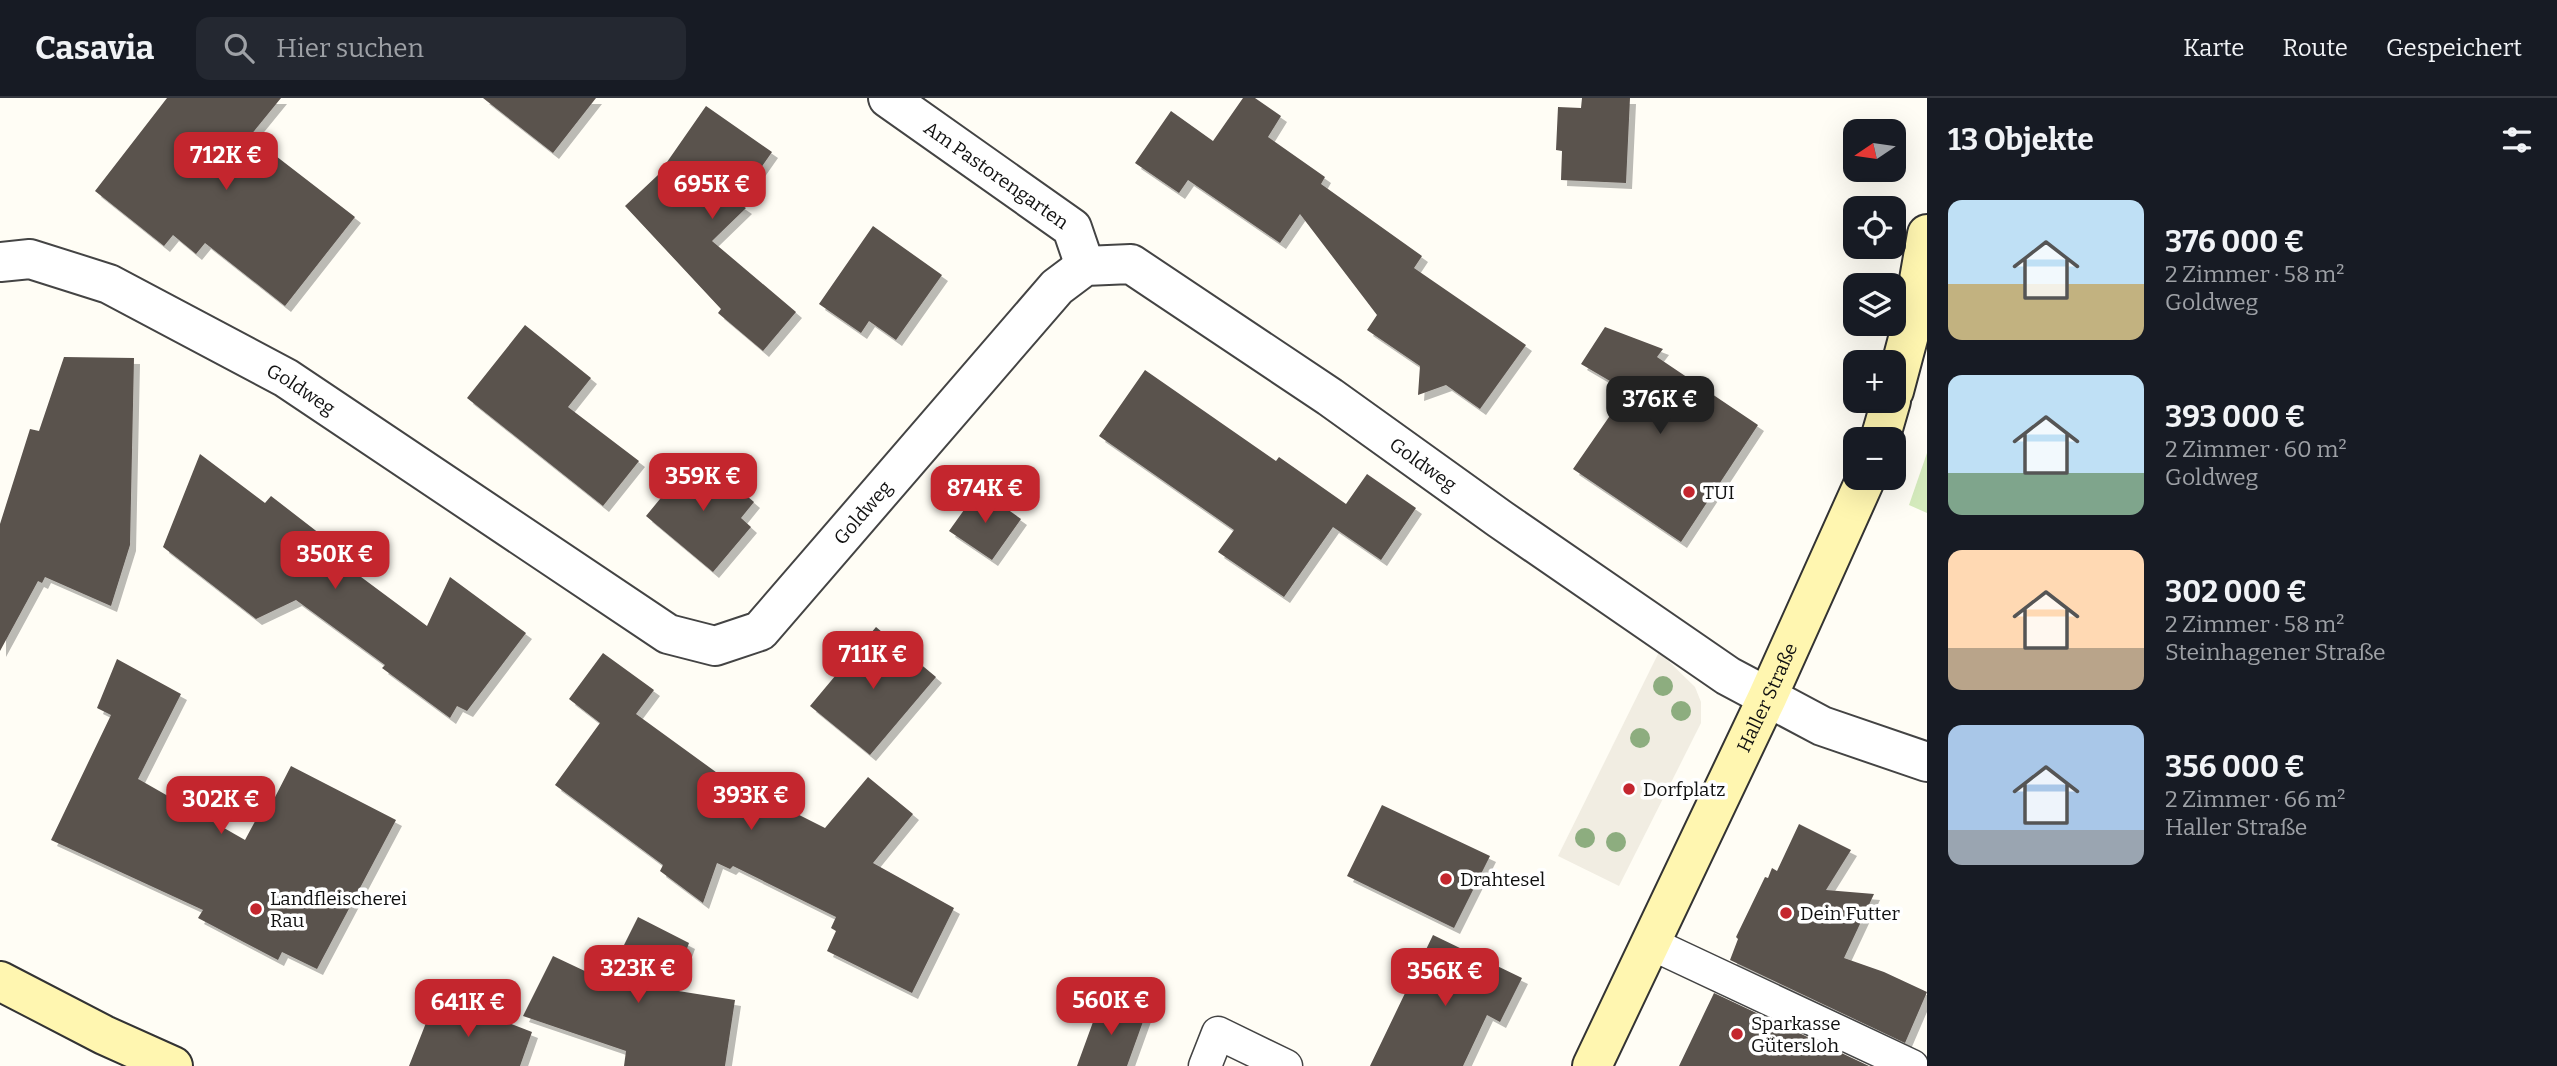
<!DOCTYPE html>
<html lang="de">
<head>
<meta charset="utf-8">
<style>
  :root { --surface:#171b24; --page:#242831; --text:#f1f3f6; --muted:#9ea1a6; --line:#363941; --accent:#c4262e }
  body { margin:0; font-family:Bitter,serif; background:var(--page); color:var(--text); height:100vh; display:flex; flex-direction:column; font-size:26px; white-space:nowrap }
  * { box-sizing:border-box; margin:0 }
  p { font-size:23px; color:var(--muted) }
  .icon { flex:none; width:38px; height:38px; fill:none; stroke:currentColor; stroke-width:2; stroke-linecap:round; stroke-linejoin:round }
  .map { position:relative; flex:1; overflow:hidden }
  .drawer { display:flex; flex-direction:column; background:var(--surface); width:630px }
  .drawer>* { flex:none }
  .needle { width:46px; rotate:257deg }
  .tools { position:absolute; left:1843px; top:21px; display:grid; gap:14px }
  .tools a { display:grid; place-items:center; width:63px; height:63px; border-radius:14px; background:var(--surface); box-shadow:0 7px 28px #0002; font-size:35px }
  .price { position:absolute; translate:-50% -60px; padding:0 16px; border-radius:14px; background:var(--accent); color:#fff; font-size:23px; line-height:46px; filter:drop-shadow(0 2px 4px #0008) }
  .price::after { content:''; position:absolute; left:50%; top:42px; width:21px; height:16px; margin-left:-10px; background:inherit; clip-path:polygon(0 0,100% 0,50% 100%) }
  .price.current { background:#222; color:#fff }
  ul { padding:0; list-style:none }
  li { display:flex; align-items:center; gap:21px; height:175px; padding:0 21px }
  li span { display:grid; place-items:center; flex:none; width:196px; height:140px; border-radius:14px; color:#555 }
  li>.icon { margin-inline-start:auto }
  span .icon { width:84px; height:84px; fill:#fffc; stroke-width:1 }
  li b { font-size:30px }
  h2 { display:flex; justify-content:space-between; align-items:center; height:84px; padding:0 21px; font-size:30px }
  header { display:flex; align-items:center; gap:42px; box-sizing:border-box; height:98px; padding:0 35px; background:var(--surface); border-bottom:2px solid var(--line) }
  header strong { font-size:33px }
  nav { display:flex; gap:38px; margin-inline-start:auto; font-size:24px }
  .search { width:490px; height:63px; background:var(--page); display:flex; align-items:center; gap:18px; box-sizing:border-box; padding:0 24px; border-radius:14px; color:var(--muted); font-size:26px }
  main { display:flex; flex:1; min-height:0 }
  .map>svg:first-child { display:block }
  .green { fill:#d5ebbd }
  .plaza { fill:#f1ede2 }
  .building { fill:#5a524d; filter:url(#shadow) }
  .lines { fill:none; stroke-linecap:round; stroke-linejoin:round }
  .lane-casing { stroke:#444; stroke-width:35 }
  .street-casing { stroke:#444; stroke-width:42 }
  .secondary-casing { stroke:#333; stroke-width:42 }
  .lane { stroke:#fff; stroke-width:32 }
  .street { stroke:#fff; stroke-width:38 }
  .secondary { stroke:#fff6b0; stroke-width:38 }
  .tree { fill:#8dad7f }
  .poi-dot { fill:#c4262e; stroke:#fff; stroke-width:2.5 }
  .labels { text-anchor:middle; stroke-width:7; stroke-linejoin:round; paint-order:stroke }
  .street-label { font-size:19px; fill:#111; stroke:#fff }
  .poi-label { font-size:19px; fill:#111; stroke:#fff; text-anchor:start }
</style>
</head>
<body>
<header>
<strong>Casavia</strong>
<div class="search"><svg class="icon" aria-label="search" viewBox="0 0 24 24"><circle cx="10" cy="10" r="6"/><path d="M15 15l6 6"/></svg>Hier suchen</div>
<nav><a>Karte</a><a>Route</a><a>Gespeichert</a></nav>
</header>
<main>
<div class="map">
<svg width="1927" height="968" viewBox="0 0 1927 968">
  <defs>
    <filter id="shadow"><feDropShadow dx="6" dy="6" stdDeviation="0" flood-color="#0004"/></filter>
  </defs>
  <rect width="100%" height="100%" fill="#fffdf5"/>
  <path class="green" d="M 1927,355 L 1927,415 L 1909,407 Z"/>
  <path class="plaza" d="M 1659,554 L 1695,589 L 1701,604 L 1701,625 L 1619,788 L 1558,758 Z"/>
  <path class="building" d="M 167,0 L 281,0 L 250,38 L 355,119 L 285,208 L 205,145 L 196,156 L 173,137 L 164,148 L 95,93 Z
    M 483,0 L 596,0 L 553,55 Z
    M 1243,0 L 1255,0 L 1281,18 L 1268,39 L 1325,79 L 1321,86 L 1422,158 L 1414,170 L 1526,247 L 1480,311 L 1446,287 L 1418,297 L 1420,268 L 1367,232 L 1377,217 L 1300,116 L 1280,145 L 1188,82 L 1179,95 L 1135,65 L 1171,13 L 1213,43 Z
    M 1582,0 L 1630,0 L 1626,85 L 1561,82 L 1562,53 L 1556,52 L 1558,9 L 1581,10 Z
    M 706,8 L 772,54 L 737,104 L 746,110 L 712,143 L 796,214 L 763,253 L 718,215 L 721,211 L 625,108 L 658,77 Z
    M 873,128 L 942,177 L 896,242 L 869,223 L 861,235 L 819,206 Z
    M 525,227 L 591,280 L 568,309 L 639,363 L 603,408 L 467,300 Z
    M 1605,229 L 1663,251 L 1657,259 L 1758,327 L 1681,444 L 1573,371 L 1627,293 L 1581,266 Z
    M 64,259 L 134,260 L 130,447 L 111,508 L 45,479 L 42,485 L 38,483 L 0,553 L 0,426 L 30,331 L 39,333 Z
    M 1145,272 L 1276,363 L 1279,359 L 1346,406 L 1367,376 L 1416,410 L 1381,462 L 1333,429 L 1284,499 L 1218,454 L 1234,432 L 1099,338 Z
    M 200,356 L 265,405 L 271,398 L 324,439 L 318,447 L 427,528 L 450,479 L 526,535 L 467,613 L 457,608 L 450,620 L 382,570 L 385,567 L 296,502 L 256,521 L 163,449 Z
    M 697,356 L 754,404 L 741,420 L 751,429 L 713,474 L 646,418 Z
    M 979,391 L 1021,421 L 992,462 L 949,433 Z
    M 876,529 L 936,579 L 870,657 L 810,608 Z
    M 603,555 L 654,592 L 636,616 L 720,677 L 825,730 L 868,679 L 913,716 L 873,765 L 954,810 L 912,895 L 827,853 L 836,833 L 831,830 L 836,819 L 733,768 L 730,771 L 717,765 L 703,805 L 660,773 L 663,767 L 555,687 L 600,625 L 569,601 Z
    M 117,561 L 181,596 L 138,681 L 140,682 L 245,742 L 266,703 L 272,705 L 291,668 L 396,722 L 317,871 L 282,854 L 278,862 L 198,820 L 203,812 L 51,742 L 111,617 L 97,610 Z
    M 1382,707 L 1490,758 L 1454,830 L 1347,778 Z
    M 1799,726 L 1851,752 L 1826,792 L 1874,796 L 1844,860 L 1884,874 L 1927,894 L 1905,945 L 1730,862 L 1738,841 L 1736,839 L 1765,779 L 1768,780 L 1772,770 L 1777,773 Z
    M 638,819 L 689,845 L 672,892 L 735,902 L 725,968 L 624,968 L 626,953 L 523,918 L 553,858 L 606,883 Z
    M 1433,837 L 1522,880 L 1500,924 L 1487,917 L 1463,968 L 1370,968 Z
    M 1714,895 L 1869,968 L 1679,968 Z
    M 437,897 L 532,934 L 520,968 L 409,968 Z
    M 1101,902 L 1145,918 L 1127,968 L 1077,968 Z"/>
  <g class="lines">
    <g class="lane-casing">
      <path id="lane" d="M 1650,845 L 1912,968
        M 1205,968 L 1218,935 L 1286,968"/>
    </g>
    <g class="street-casing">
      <g id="street">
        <path id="s1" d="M 888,0 L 1072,130 L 1085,168"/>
        <path id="s2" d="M 0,164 L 30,161 L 109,186 L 286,280 L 668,536 L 715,548 L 760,533 L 1057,189 L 1085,168 L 1131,166 L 1330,299 L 1500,421 L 1728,578 L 1822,628 L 1927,664"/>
      </g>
    </g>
    <g class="secondary-casing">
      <g id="secondary">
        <path d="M 1894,293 L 1910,233 L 1927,136"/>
        <path d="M 1880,341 L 1891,303"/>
        <path d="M 0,883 L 104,937 L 173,968"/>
        <path id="s3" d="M 1592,968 L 1767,600 L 1866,380"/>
      </g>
    </g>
    <use href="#lane" class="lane"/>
    <use href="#street" class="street"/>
    <use href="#secondary" class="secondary"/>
  </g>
  <g class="tree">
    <circle cx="1663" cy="588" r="10"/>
    <circle cx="1681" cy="613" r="10"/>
    <circle cx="1640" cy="640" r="10"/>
    <circle cx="1585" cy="740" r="10"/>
    <circle cx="1616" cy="744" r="10"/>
  </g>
  <g class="poi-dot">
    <circle cx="1689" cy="394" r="7"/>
    <circle cx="1629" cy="691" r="7"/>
    <circle cx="1446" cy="781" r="7"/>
    <circle cx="256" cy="811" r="7"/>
    <circle cx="1786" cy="815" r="7"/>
    <circle cx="1737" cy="936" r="7"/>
  </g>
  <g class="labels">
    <g class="street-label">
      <text dy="7" stroke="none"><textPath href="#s1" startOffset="133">Am Pastorengarten</textPath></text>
      <text dy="7" stroke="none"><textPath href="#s2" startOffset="332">Goldweg</textPath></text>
      <text dy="7" stroke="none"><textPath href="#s2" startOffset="1759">Goldweg</textPath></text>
      <text dy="7" stroke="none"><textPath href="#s2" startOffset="1026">Goldweg</textPath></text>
      <text dy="7" stroke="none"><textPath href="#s3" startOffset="408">Haller Straße</textPath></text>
    </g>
    <g class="poi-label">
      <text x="1703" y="401">TUI</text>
      <text x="1643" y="698">Dorfplatz</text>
      <text x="1460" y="788">Drahtesel</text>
      <text x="270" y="807">Landfleischerei<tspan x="270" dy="22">Rau</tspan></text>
      <text x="1800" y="822">Dein Futter</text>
      <text x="1751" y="932">Sparkasse<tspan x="1751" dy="22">Gütersloh</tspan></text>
    </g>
  </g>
</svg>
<div class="tools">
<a><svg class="needle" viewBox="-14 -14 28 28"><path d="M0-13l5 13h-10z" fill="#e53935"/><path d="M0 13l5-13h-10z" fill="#9ea1a6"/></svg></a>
<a><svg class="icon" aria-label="locate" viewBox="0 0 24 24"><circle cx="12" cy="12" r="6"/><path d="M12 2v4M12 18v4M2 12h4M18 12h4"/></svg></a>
<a><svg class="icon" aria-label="layers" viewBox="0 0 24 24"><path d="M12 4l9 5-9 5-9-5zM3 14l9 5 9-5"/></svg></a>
<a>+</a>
<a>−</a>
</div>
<b class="price" style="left:226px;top:94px">712K €</b>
<b class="price" style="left:712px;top:123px">695K €</b>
<b class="price current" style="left:1660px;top:338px">376K €</b>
<b class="price" style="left:703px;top:415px">359K €</b>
<b class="price" style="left:985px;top:427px">874K €</b>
<b class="price" style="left:335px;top:493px">350K €</b>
<b class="price" style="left:873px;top:593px">711K €</b>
<b class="price" style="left:751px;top:734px">393K €</b>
<b class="price" style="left:221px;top:738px">302K €</b>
<b class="price" style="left:638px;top:907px">323K €</b>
<b class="price" style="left:1445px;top:910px">356K €</b>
<b class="price" style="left:1111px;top:939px">560K €</b>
<b class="price" style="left:468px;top:941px">641K €</b>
</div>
<section class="drawer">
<h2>13 Objekte<svg class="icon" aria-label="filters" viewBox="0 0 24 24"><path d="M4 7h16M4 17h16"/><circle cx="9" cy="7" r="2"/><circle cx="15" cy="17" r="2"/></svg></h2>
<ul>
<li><span style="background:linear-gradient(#bfe0f5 60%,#c2b280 0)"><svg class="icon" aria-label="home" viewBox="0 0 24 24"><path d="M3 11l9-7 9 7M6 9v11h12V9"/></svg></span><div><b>376 000 €</b><p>2 Zimmer · 58 m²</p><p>Goldweg</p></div></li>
<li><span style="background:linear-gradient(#bfe0f5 70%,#7fa58c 0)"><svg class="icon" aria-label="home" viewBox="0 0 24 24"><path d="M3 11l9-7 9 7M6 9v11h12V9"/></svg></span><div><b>393 000 €</b><p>2 Zimmer · 60 m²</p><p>Goldweg</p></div></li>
<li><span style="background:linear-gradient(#ffd9b3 70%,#b9a48a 0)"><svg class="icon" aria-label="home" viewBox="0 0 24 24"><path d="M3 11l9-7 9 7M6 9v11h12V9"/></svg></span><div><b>302 000 €</b><p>2 Zimmer · 58 m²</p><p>Steinhagener Straße</p></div></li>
<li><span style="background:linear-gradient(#a9c7e8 75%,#9aa5b1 0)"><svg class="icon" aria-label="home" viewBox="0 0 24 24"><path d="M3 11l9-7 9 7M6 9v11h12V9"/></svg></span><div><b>356 000 €</b><p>2 Zimmer · 66 m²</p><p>Haller Straße</p></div></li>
</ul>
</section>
</main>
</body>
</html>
